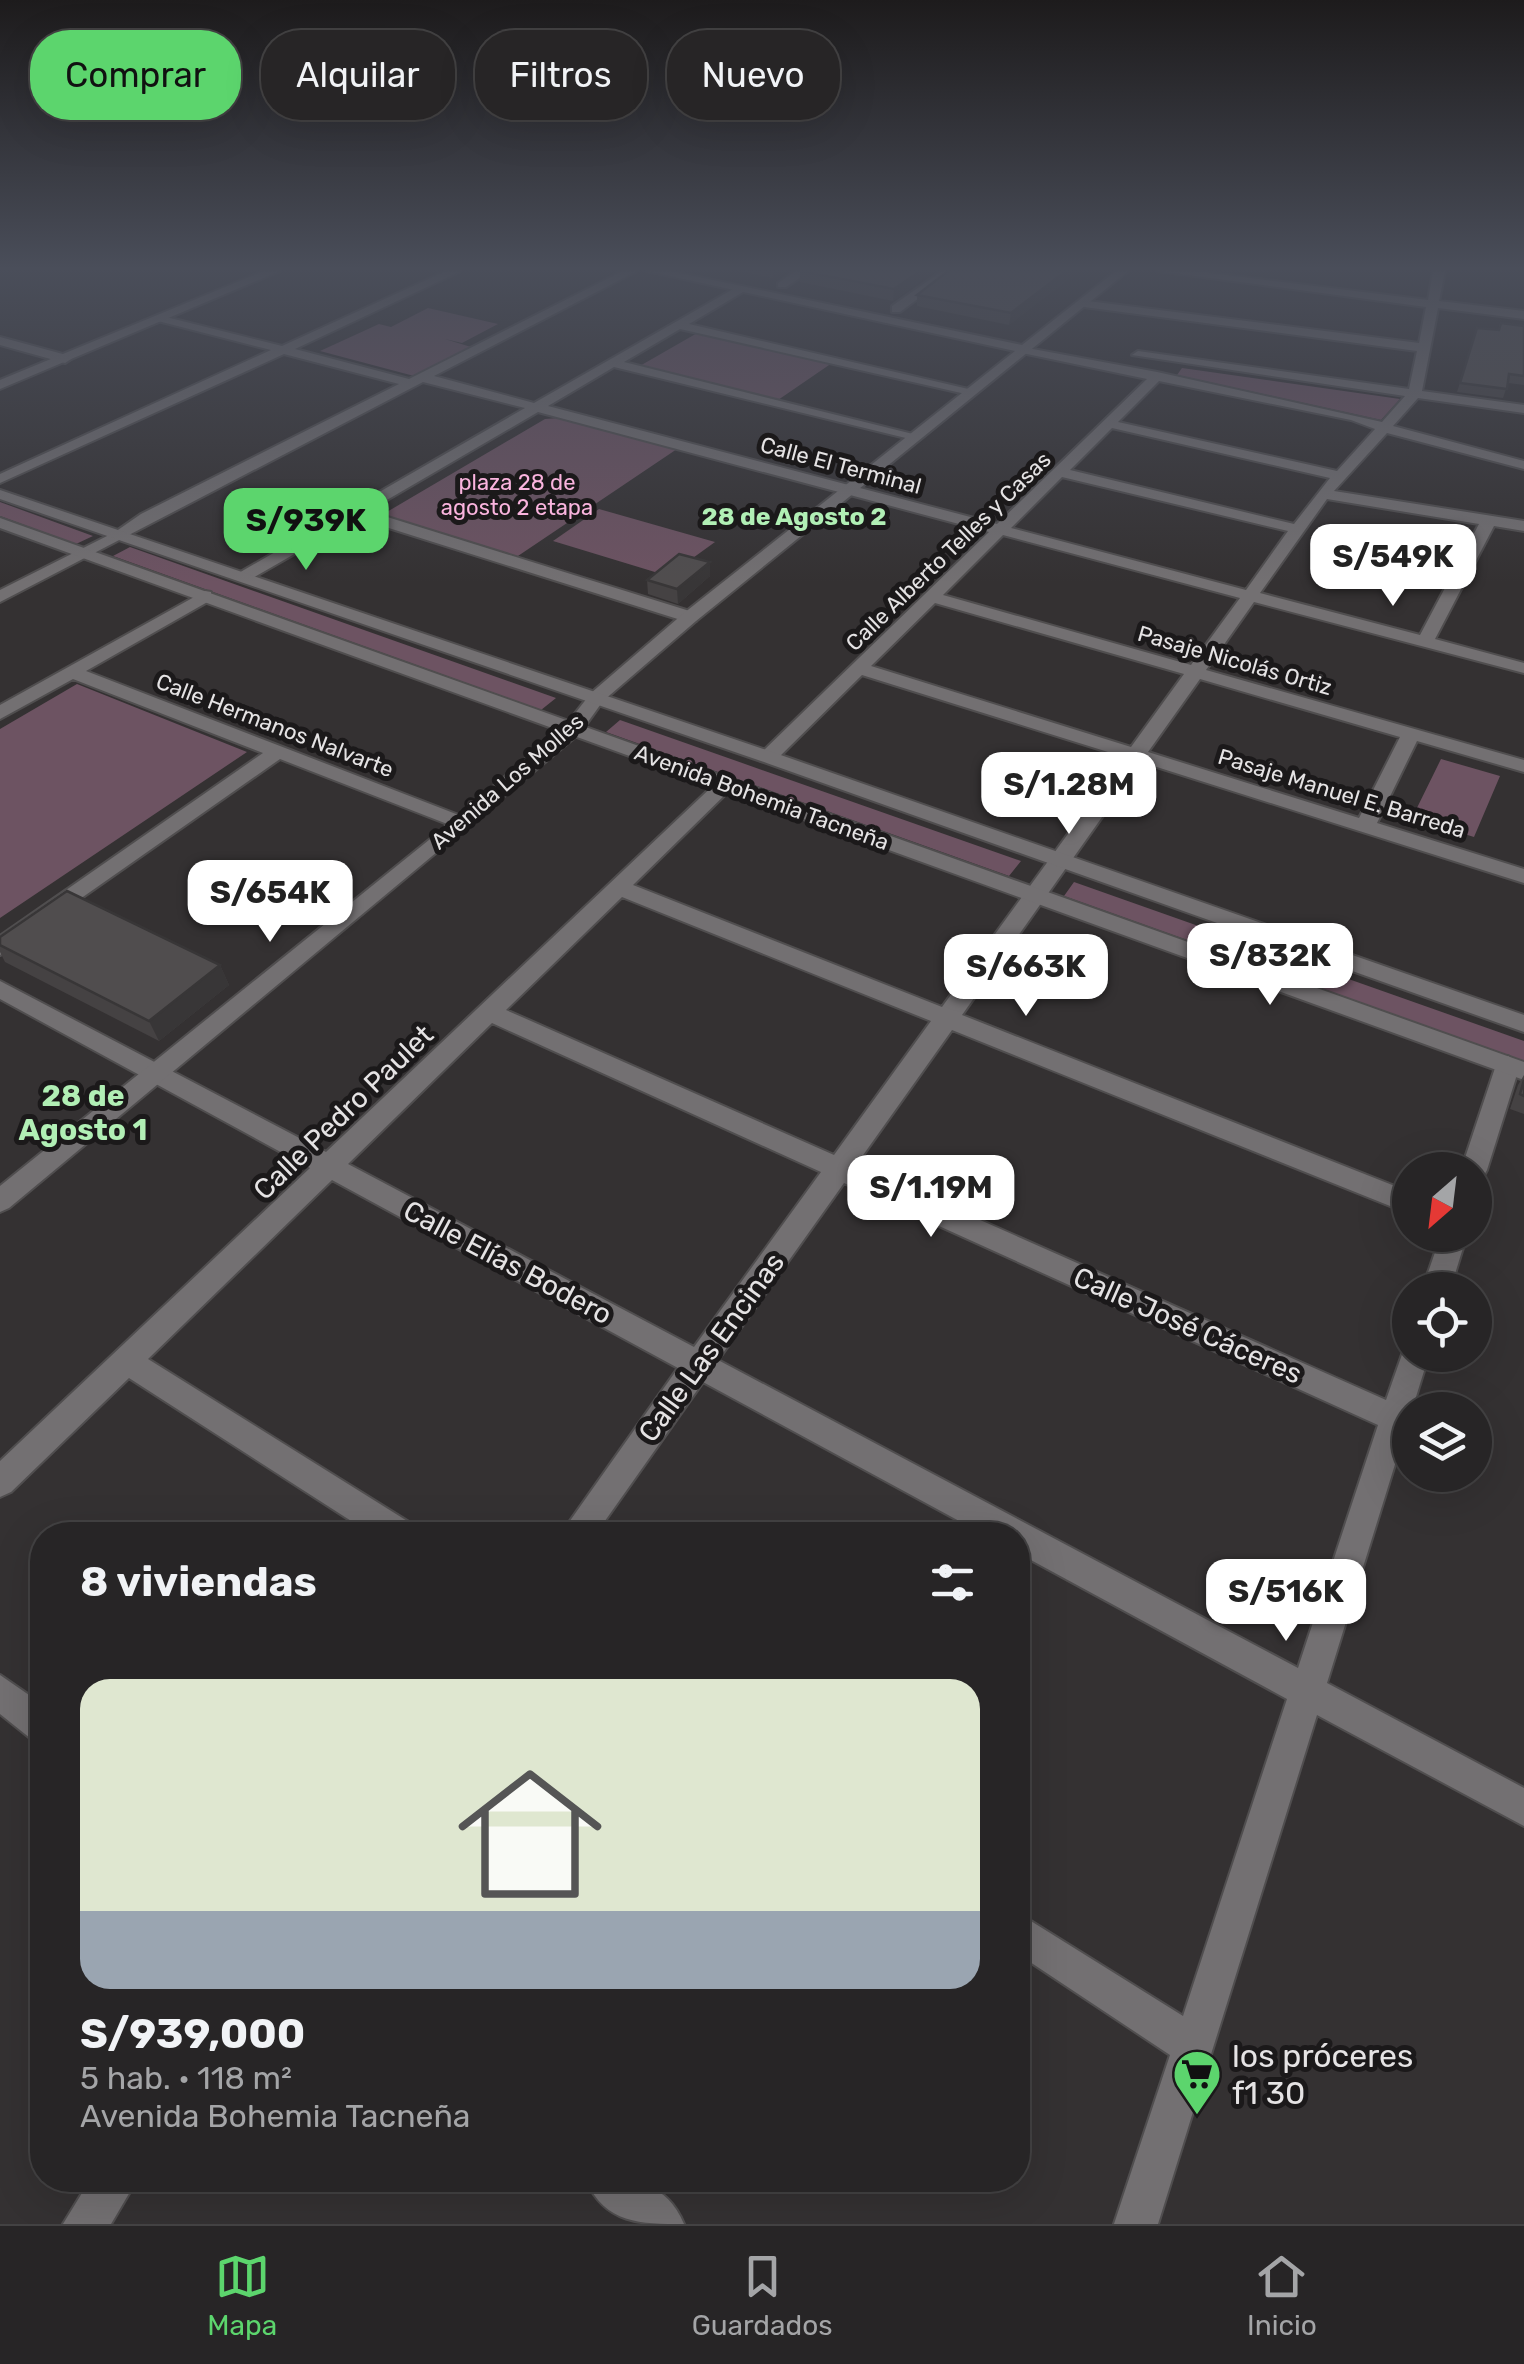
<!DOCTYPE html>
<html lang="es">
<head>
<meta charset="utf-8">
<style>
  :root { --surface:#272526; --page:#2f2d2e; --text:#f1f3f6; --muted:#a4a5a7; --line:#434243; --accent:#5cd56d }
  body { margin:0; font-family:Rubik,sans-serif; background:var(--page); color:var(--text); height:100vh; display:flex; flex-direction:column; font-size:38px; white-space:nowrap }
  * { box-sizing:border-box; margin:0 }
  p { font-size:32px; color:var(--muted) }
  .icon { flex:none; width:55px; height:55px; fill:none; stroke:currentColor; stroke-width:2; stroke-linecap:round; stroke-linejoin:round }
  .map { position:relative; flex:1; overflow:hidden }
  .details { position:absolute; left:30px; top:1522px; width:1000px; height:670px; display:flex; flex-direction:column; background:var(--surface); border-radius:40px; box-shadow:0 10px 40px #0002,0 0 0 2px var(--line) }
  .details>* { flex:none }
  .guide { position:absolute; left:30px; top:30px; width:1000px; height:90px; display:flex; gap:20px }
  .needle { width:65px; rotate:208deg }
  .buttons { position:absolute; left:1392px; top:1152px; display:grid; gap:20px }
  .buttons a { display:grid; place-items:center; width:100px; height:100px; border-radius:50%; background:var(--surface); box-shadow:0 10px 40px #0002,0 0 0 2px var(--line); font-size:50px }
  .price { position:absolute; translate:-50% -85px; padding:0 22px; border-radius:20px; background:#fff; color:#222; font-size:32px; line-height:65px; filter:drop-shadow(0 2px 5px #0008) }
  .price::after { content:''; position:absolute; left:50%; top:60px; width:30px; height:22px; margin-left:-15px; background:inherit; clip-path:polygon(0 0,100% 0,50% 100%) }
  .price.active { background:var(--accent); color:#111 }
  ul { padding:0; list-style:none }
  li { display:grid; align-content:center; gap:20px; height:530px; padding:0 50px }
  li+li { border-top:2px solid var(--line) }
  li span { display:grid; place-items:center; height:310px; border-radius:30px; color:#555 }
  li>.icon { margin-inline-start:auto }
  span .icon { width:180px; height:180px; fill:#fffc; stroke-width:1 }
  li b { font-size:42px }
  h2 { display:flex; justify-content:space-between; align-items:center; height:120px; padding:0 50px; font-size:42px }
  .chip { padding:0 35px; border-radius:40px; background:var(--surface); box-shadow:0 10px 40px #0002,0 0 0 2px var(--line); font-size:35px; line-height:90px }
  .chip.active { background:var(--accent); color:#111 }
  .menu { display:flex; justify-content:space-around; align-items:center; height:140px; border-top:2px solid var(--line); background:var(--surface); font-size:28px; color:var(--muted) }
  .menu a { display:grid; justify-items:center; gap:5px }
  .menu .active { color:var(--accent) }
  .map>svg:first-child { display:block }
  .green { fill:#6d5362 }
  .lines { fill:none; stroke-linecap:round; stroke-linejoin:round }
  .minor-casing { stroke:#504e4f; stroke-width:4 }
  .tertiary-casing { stroke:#504e4f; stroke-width:4 }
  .secondary-casing { stroke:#504e4f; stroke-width:4 }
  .minor { fill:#737072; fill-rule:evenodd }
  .tertiary { fill:#737072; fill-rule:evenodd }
  .secondary { fill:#737072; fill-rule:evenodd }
  .wall { fill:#454243 }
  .shaded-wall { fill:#383637 }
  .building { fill:#504d4e; stroke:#383637; stroke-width:2.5 }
  .labels { text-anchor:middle; stroke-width:10; stroke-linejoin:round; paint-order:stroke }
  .far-street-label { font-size:22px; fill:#e5e3e4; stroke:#1b191a }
  .far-park-label { font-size:22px; fill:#fab4de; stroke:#1b191a }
  .far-neighbourhood-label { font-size:25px; font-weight:bold; fill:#b1efb5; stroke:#1b191a }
  .street-label { font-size:28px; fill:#e5e3e4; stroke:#1b191a }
  .neighbourhood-label { font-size:30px; font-weight:bold; fill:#b1efb5; stroke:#1b191a }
  .near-poi-label { font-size:32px; fill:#e5e3e4; stroke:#1b191a; text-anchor:start }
</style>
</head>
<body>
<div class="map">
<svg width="1524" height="2224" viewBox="0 0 1524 2224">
  <rect width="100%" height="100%" fill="#343132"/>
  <path class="green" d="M 428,308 L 498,324 L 462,343 L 445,339 L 471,347 L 414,376 L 320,351 L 379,324 L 391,327 Z
    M 699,332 L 832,363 L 778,400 L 638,367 Z
    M 1182,368 L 1400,399 L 1381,420 L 1177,375 Z
    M 559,418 L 677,449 L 515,558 L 380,516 L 545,419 Z
    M 0,502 L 93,536 L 76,544 L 0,516 Z
    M 599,509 L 715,542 L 668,576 L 553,541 Z
    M 130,547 L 556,698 L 541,710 L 113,556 Z
    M 77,684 L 247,752 L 0,918 L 0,729 Z
    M 620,720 L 1021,861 L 1009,876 L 606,732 Z
    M 1441,759 L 1500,776 L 1474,837 L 1412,818 Z
    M 1074,882 L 1524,1041 L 1524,1061 L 1064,896 Z"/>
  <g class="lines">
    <g class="minor-casing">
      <path id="minor" d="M 446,271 L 461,271 L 295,349 L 409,379 L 623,271 L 637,271 L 434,376 L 534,403 L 735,288 L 743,288 L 743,292 L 689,324 L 977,391 L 970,395 L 680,329 L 624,362 L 921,436 L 914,440 L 614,367 L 548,406 L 997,524 L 1147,379 L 1022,353 L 1022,347 L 1157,372 L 1382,422 L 1405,396 L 1132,355 L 1138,351 L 1409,389 L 1417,351 L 1084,307 L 1080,300 L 1419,343 L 1426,307 L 1158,271 L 1194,271 L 1428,300 L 1433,271 L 1445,271 L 1439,301 L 1524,311 L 1524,319 L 1438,308 L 1422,391 L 1524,405 L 1524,413 L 1418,398 L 1393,426 L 1524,461 L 1524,469 L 1387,433 L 1334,491 L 1524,521 L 1524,531 L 1494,526 L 1435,639 L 1524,663 L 1524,673 L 1254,602 L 1206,670 L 1524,760 L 1524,772 L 1417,741 L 1377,823 L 1524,869 L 1524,883 L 1141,762 L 962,1015 L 1410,1192 L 1410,1214 L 952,1030 L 856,1165 L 1386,1400 L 1405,1346 L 1410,1344 L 1410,1355 L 1429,1355 L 1327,1683 L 1524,1788 L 1524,1826 L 1317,1715 L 1158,2224 L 1114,2224 L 1170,2055 L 1018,1954 L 1018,1913 L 1183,2016 L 1287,1699 L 1018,1553 L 1018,1535 L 985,1535 L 703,1382 L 595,1535 L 560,1535 L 678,1368 L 332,1180 L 148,1359 L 412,1524 L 417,1535 L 373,1535 L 129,1378 L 11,1492 L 0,1497 L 0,1461 L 310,1168 L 0,999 L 0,981 L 326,1152 L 719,780 L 726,778 L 736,784 L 633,885 L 942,1007 L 1124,757 L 862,675 L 775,761 L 761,761 L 761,753 L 989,532 L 538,412 L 368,511 L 696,613 L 696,621 L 684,621 L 357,518 L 249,580 L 237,580 L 237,574 L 525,408 L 423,382 L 0,602 L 0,590 L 115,532 L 141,514 L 399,384 L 284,354 L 0,483 L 0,474 L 271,350 L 158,321 L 158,315 L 282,346 ZM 1159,381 L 1351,420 L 1375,429 L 1337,471 L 1118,422 ZM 1112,428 L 1330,478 L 1294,524 L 1070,470 ZM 1062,477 L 1288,531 L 1246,590 L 1011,528 ZM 1327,499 L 1479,524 L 1420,635 L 1260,593 ZM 1003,535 L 1240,598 L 1191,665 L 943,595 ZM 935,603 L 1184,674 L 1131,747 L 871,666 ZM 1200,679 L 1400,737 L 1359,818 L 1148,752 ZM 622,897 L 931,1021 L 834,1155 L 506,1010 ZM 492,1023 L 821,1172 L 694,1347 L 348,1164 ZM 844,1183 L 1378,1425 L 1298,1668 L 718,1360 Z
        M 796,271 L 810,271 L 786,287 L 778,287 L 778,283 Z
        M 942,271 L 955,271 L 900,312 L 892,312 L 892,306 Z
        M 0,337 L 70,356 L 71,359 L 65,363 L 0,345 Z
        M 205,591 L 211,592 L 211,600 L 86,671 L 469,819 L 472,823 L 462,829 L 455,827 L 280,759 L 0,955 L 0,936 L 263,753 L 73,679 L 0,719 L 0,705 Z
        M 1508,1056 L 1520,1065 L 1487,1170 L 1483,1177 L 1475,1180 L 1475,1170 L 1461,1170 L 1496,1065 Z
        M 1441,1235 L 1467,1235 L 1450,1290 L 1422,1290 Z
        M 0,1675 L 42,1704 L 42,1743 L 30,1738 L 0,1714 Z
        M 90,2180 L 137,2180 L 111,2224 L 63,2224 Z
        M 586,2180 C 628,2180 665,2178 684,2224 C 641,2224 605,2224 586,2180 Z"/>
    </g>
    <g class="tertiary-casing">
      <path id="tertiary" d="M 264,271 L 280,271 L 0,389 L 0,380 Z
        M 647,271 L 670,271 L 1022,345 L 1116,271 L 1128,271 L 696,621 L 603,701 L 580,733 L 9,1208 L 0,1212 L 0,1186 L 455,819 L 566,725 L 591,693 L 684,613 L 1015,351 Z"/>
    </g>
    <g class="secondary-casing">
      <path id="secondary" d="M 0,490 L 775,753 L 1524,1015 L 1524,1032 L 761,761 L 0,499 Z
        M 0,518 L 1524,1062 L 1524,1080 L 0,528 Z"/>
    </g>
    <use href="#minor" class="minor"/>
    <use href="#tertiary" class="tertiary"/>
    <use href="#secondary" class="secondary"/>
  </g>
  <path class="wall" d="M 739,271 L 787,271 L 773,278 Z
    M 800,271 L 935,271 L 893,301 L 800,282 Z
    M 1079,271 L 1009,325 L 917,306 L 917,295 Z
    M 1501,323 L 1524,326 L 1524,385 L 1508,383 L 1503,398 L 1457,392 L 1477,328 L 1498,330 Z
    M 710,562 L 710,576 L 678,604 L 648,594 L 647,580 Z
    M 0,937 L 220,965 L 229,985 L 159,1041 L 5,962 L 0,952 Z
    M 1524,1075 L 1524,1114 L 1510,1109 L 1518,1085 Z"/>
  <path class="shaded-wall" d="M 773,271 L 787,271 L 773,278 Z
    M 920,271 L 935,271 L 893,301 L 894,289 Z
    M 1066,271 L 1079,271 L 1009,325 L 1011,313 Z
    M 710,562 L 710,576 L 678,604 L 677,589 Z
    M 220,965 L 229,985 L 159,1041 L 149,1021 Z"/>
  <path class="building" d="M 800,271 L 920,271 L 894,289 Z
    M 948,271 L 1066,271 L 1011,313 L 917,295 Z
    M 1501,323 L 1524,326 L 1524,376 L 1509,374 L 1507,389 L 1460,383 L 1477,328 L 1499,330 Z
    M 679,554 L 710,562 L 677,589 L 647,580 Z
    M 67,891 L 220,965 L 149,1021 L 0,945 L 0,937 Z
    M 1524,1080 L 1524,1096 L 1520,1094 Z"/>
  <linearGradient id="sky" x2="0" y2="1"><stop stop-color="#1d1b1c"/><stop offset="0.46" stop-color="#4a4e5a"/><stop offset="1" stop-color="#4a4e5a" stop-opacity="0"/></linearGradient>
  <rect width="1524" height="583" fill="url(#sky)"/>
  <defs>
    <g id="supermarket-pin" transform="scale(2.5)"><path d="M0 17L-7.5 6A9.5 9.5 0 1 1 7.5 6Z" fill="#5cd56d" stroke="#1b191a"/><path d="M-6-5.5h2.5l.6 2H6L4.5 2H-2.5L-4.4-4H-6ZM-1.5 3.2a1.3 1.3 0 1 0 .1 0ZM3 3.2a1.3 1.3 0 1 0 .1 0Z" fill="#111"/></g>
  </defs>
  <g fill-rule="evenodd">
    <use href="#supermarket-pin" x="1197" y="2074"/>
  </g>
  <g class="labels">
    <g class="far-street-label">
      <text transform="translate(841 465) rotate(15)" y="8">Calle El Terminal</text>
      <text transform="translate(948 551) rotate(-44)" y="8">Calle Alberto Telles y Casas</text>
      <text transform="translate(1235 660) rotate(16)" y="8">Pasaje Nicolás Ortiz</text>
      <text transform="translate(275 725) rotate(21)" y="8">Calle Hermanos Nalvarte</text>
      <text transform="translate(507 781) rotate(-41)" y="8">Avenida Los Molles</text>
      <text transform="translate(1342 793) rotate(17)" y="8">Pasaje Manuel E. Barreda</text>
      <text transform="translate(762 797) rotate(20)" y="8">Avenida Bohemia Tacneña</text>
    </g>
    <g class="far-park-label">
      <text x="517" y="490">plaza 28 de<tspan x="517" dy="25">agosto 2 etapa</tspan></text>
    </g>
    <g class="far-neighbourhood-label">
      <text x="794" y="525">28 de Agosto 2</text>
    </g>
    <g class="street-label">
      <text transform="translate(343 1112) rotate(-44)" y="10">Calle Pedro Paulet</text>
      <text transform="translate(508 1262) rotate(28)" y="10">Calle Elías Bodero</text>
      <text transform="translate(1188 1325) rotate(24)" y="10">Calle José Cáceres</text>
      <text transform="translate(711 1347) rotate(-54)" y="10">Calle Las Encinas</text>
    </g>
    <g class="neighbourhood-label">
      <text x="83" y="1106">28 de<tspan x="83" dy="34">Agosto 1</tspan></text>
    </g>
    <g class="near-poi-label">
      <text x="1232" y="2067">los próceres<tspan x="1232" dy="37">f1 30</tspan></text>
    </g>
  </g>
</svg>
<div class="buttons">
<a><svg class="needle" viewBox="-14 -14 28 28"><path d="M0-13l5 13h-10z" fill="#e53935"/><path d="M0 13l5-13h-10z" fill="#a4a5a7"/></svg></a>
<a><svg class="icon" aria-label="locate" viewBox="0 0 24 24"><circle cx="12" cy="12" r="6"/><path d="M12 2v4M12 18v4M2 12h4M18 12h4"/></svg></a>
<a><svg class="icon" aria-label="layers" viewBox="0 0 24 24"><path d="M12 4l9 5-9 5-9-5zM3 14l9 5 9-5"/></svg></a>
</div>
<b class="price active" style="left:306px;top:573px">S/939K</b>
<b class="price" style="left:1393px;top:609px">S/549K</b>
<b class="price" style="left:1069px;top:837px">S/1.28M</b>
<b class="price" style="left:270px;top:945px">S/654K</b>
<b class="price" style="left:1270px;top:1008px">S/832K</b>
<b class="price" style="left:1026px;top:1019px">S/663K</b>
<b class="price" style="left:931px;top:1240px">S/1.19M</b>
<b class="price" style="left:1286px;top:1644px">S/516K</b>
<div class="guide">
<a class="chip active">Comprar</a>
<a class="chip">Alquilar</a>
<a class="chip">Filtros</a>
<a class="chip">Nuevo</a>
</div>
<section class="details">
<h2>8 viviendas<svg class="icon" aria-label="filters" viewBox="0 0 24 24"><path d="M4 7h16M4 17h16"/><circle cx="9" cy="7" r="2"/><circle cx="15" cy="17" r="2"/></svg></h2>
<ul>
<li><span style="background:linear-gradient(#dfe7d0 75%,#9aa5b1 0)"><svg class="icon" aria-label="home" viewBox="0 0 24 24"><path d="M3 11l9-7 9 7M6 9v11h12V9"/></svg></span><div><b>S/939,000</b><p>5 hab. · 118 m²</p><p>Avenida Bohemia Tacneña</p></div></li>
</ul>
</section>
</div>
<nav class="menu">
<a class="active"><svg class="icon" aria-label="map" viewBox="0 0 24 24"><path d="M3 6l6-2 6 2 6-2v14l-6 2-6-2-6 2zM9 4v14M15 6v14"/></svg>Mapa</a>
<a><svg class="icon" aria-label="saved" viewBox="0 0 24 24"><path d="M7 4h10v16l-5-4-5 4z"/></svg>Guardados</a>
<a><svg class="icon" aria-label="home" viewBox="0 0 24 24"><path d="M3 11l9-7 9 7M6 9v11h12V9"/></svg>Inicio</a>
</nav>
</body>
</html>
